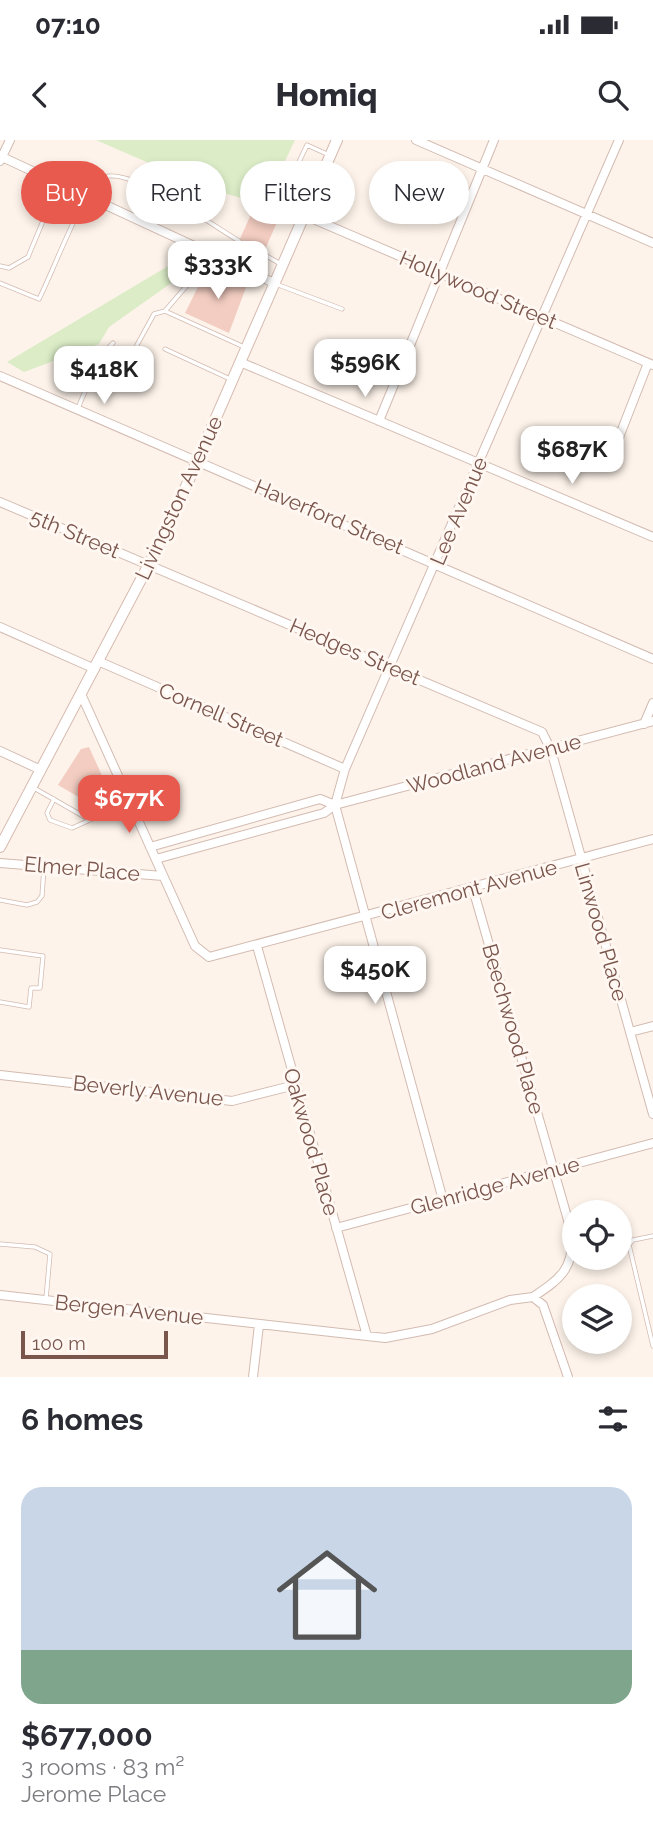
<!DOCTYPE html>
<html lang="en">
<head>
<meta charset="utf-8">
<style>
  :root { --surface:#fff; --page:#f2f2f3; --text:#2b2b33; --muted:#7c7c81; --accent:#e8594e }
  body { margin:0; font-family:Raleway,sans-serif; background:var(--page); color:var(--text); height:100vh; display:flex; flex-direction:column; font-size:26px; white-space:nowrap }
  * { box-sizing:border-box; margin:0 }
  p { font-size:23px; color:var(--muted) }
  .icon { flex:none; width:38px; height:38px; fill:none; stroke:currentColor; stroke-width:2; stroke-linecap:round; stroke-linejoin:round }
  .map { position:relative; height:1237px; overflow:hidden }
  .panel { display:flex; flex-direction:column; background:var(--surface); flex:1 }
  .panel>* { flex:none }
  .top-card { position:absolute; left:21px; top:21px; width:612px; height:63px; display:flex; gap:14px }
  .controls { position:absolute; left:562px; top:1060px; display:grid; gap:14px }
  .controls a { display:grid; place-items:center; width:70px; height:70px; border-radius:50%; background:var(--surface); box-shadow:0 4px 10px #0003; font-size:35px }
  .scale { position:absolute; left:21px; bottom:18px; width:147px; box-sizing:border-box; padding-left:7px; border:4px solid #79554c; border-top:0; font-size:19px; line-height:24px; white-space:nowrap; color:#79554c; -webkit-text-stroke:5px #fff7f1; paint-order:stroke }
  .price { position:absolute; translate:-50% -60px; padding:0 16px; border-radius:14px; background:#fff; color:#222; font-size:23px; line-height:46px; filter:drop-shadow(0 2px 4px #0008) }
  .price::after { content:''; position:absolute; left:50%; top:42px; width:21px; height:16px; margin-left:-10px; background:inherit; clip-path:polygon(0 0,100% 0,50% 100%) }
  .price.selected { background:var(--accent); color:#fff }
  ul { padding:0; list-style:none }
  li { display:grid; align-content:center; gap:14px; height:371px; padding:0 21px }
  li span { display:grid; place-items:center; height:217px; border-radius:21px; color:#555 }
  li>.icon { margin-inline-start:auto }
  span .icon { width:126px; height:126px; fill:#fffc; stroke-width:1 }
  li b { font-size:30px }
  h2 { display:flex; justify-content:space-between; align-items:center; height:84px; padding:0 21px; font-size:30px }
  .chip { padding:0 24px; border-radius:32px; background:var(--surface); box-shadow:0 4px 10px #0003; font-size:24px; line-height:63px }
  .chip.selected { background:var(--accent); color:#fff }
  .status { display:flex; justify-content:space-between; align-items:center; height:49px; padding:0 35px; background:var(--surface); direction:ltr }
  .status svg { height:19px; fill:currentColor }
  header { display:flex; justify-content:space-between; align-items:center; height:91px; padding:0 21px; background:var(--surface); font-size:32px; font-weight:800 }
  .map>svg:first-child { display:block }
  .green { fill:#dbecc7 }
  .building { fill:#f3cdc1 }
  .lines { fill:none; stroke-linecap:round; stroke-linejoin:round }
  .service-casing { stroke:#d3bbb1; stroke-width:5 }
  .minor-casing { stroke:#d3bbb1; stroke-width:10 }
  .secondary-casing { stroke:#d6baae; stroke-width:12 }
  .service { stroke:#fff; stroke-width:3.5 }
  .minor { stroke:#fff; stroke-width:8 }
  .secondary { stroke:#fff; stroke-width:10 }
  .labels { text-anchor:middle; stroke-width:6; stroke-linejoin:round; paint-order:stroke }
  .street-label { font-size:21px; fill:#79554c; stroke:#fff7f1 }
</style>
</head>
<body>
<div class="status"><b>07:10</b><svg viewBox="0 0 49 12"><path d="M0 12V9h3v3zM5 12V6h3v6zM10 12V3h3v9zM15 12V0h3v12zM26 1h20v11H26zM47 4h2v5h-2z"/></svg></div>
<header><svg class="icon" aria-label="back" viewBox="0 0 24 24"><path d="M15 5l-7 7 7 7"/></svg>Homiq<svg class="icon" aria-label="search" viewBox="0 0 24 24"><circle cx="10" cy="10" r="6"/><path d="M15 15l6 6"/></svg></header>
<div class="map">
<svg width="653" height="1237" viewBox="0 0 653 1237">
  <rect width="100%" height="100%" fill="#fdf3ea"/>
  <path class="green" d="M 96,0 L 295,0 L 264,65 L 204,47 Z
    M 190,113 L 202,117 L 194,127 L 109,187 L 99,204 L 24,232 L 7,222 Z"/>
  <path class="building" d="M 252,72 L 278,80 L 260,121 L 235,110 Z
    M 221,129 L 248,142 L 229,193 L 185,173 L 200,143 L 211,148 Z
    M 89,607 L 109,651 L 99,669 L 58,645 L 81,609 Z"/>
  <g class="lines">
    <g class="service-casing">
      <path id="service" d="M 293,37 L 312,49
        M 300,78 L 284,68 L 281,60 L 307,5 L 329,15
        M 263,114 L 279,123
        M 213,115 L 165,171 L 244,207
        M 0,126 L 9,128 L 28,117 L 58,45
        M 0,143 L 39,159 C 52,134 82,53 100,39 C 124,21 215,87 239,101
        M 276,144 L 342,169
        M 137,205 L 154,174 L 165,171
        M 165,209 L 230,239
        M 78,268 L 99,218 L 113,203
        M 34,648 L 90,680 L 106,674 L 113,661 L 126,655
        M 54,659 L 47,673 L 50,680 L 72,688 L 90,680
        M 0,760 L 27,765 L 37,762 L 42,756 L 44,727
        M 0,810 L 43,816 L 40,848 L 31,848 L 29,867 L 0,862
        M 653,1096 L 633,1100 L 629,1105 L 653,1206
        M 0,1104 L 35,1107 L 50,1114 L 46,1159"/>
    </g>
    <g class="minor-casing">
      <path id="minor" d="M 416,0 L 653,103
        M 2,17 L 274,143
        M 0,21 L 10,0
        M 304,75 L 653,225
        M 240,222 L 653,397
        M 0,236 L 653,519
        M 379,281 L 494,0
        M 614,310 L 648,223
        M 0,362 L 542,592 L 551,610 L 653,974
        M 0,487 L 95,529
        M 98,521 L 345,629
        M 81,554 L 195,806 L 209,817 L 653,699
        M 644,584 L 653,563
        M 0,611 L 41,630
        M 150,707 L 320,659 L 335,665
        M 156,719 L 324,673 L 335,665 L 653,581
        M 0,723 L 163,736
        M 473,749 L 572,1094 C 574,1129 560,1139 533,1157
        M 257,806 L 367,1196
        M 630,892 L 653,886
        M 0,935 L 232,961 L 295,945
        M 443,1060 L 335,665 L 345,629 L 619,0
        M 336,1088 L 653,1003
        M 0,1155 L 385,1198 L 432,1189 L 510,1160 L 533,1157 L 543,1165 L 568,1237
        M 253,1237 L 259,1185"/>
    </g>
    <g class="secondary-casing">
      <path id="secondary" d="M 0,707 L 167,390 L 337,0"/>
    </g>
    <use href="#service" class="service"/>
    <use href="#minor" class="minor"/>
    <use href="#secondary" class="secondary"/>
  </g>
  <g class="labels">
    <g class="street-label">
      <text transform="translate(478 150) rotate(23)" y="7">Hollywood Street</text>
      <text transform="translate(179 358) rotate(-65)" y="7">Livingston Avenue</text>
      <text transform="translate(459 371) rotate(-67)" y="7">Lee Avenue</text>
      <text transform="translate(329 377) rotate(23)" y="7">Haverford Street</text>
      <text transform="translate(75 394) rotate(23)" y="7">5th Street</text>
      <text transform="translate(355 512) rotate(23)" y="7">Hedges Street</text>
      <text transform="translate(221 575) rotate(23)" y="7">Cornell Street</text>
      <text transform="translate(494 624) rotate(-15)" y="7">Woodland Avenue</text>
      <text transform="translate(82 729) rotate(5)" y="7">Elmer Place</text>
      <text transform="translate(469 750) rotate(-15)" y="7">Cleremont Avenue</text>
      <text transform="translate(601 792) rotate(74)" y="7">Linwood Place</text>
      <text transform="translate(513 889) rotate(74)" y="7">Beechwood Place</text>
      <text transform="translate(148 951) rotate(6)" y="7">Beverly Avenue</text>
      <text transform="translate(311 1002) rotate(74)" y="7">Oakwood Place</text>
      <text transform="translate(495 1046) rotate(-15)" y="7">Glenridge Avenue</text>
      <text transform="translate(129 1170) rotate(6)" y="7">Bergen Avenue</text>
    </g>
  </g>
</svg>
<div class="controls">
<a><svg class="icon" aria-label="locate" viewBox="0 0 24 24"><circle cx="12" cy="12" r="6"/><path d="M12 2v4M12 18v4M2 12h4M18 12h4"/></svg></a>
<a><svg class="icon" aria-label="layers" viewBox="0 0 24 24"><path d="M12 4l9 5-9 5-9-5zM3 14l9 5 9-5"/></svg></a>
</div>
<div class="scale">100 m</div>
<b class="price" style="left:218px;top:161px">$333K</b>
<b class="price" style="left:365px;top:259px">$596K</b>
<b class="price" style="left:104px;top:266px">$418K</b>
<b class="price" style="left:572px;top:346px">$687K</b>
<b class="price selected" style="left:129px;top:695px">$677K</b>
<b class="price" style="left:375px;top:866px">$450K</b>
<div class="top-card">
<a class="chip selected">Buy</a>
<a class="chip">Rent</a>
<a class="chip">Filters</a>
<a class="chip">New</a>
</div>
</div>
<section class="panel">
<h2>6 homes<svg class="icon" aria-label="filters" viewBox="0 0 24 24"><path d="M4 7h16M4 17h16"/><circle cx="9" cy="7" r="2"/><circle cx="15" cy="17" r="2"/></svg></h2>
<ul>
<li><span style="background:linear-gradient(#c9d6e8 75%,#7fa58c 0)"><svg class="icon" aria-label="home" viewBox="0 0 24 24"><path d="M3 11l9-7 9 7M6 9v11h12V9"/></svg></span><div><b>$677,000</b><p>3 rooms · 83 m²</p><p>Jerome Place</p></div></li>
</ul>
</section>
</body>
</html>
